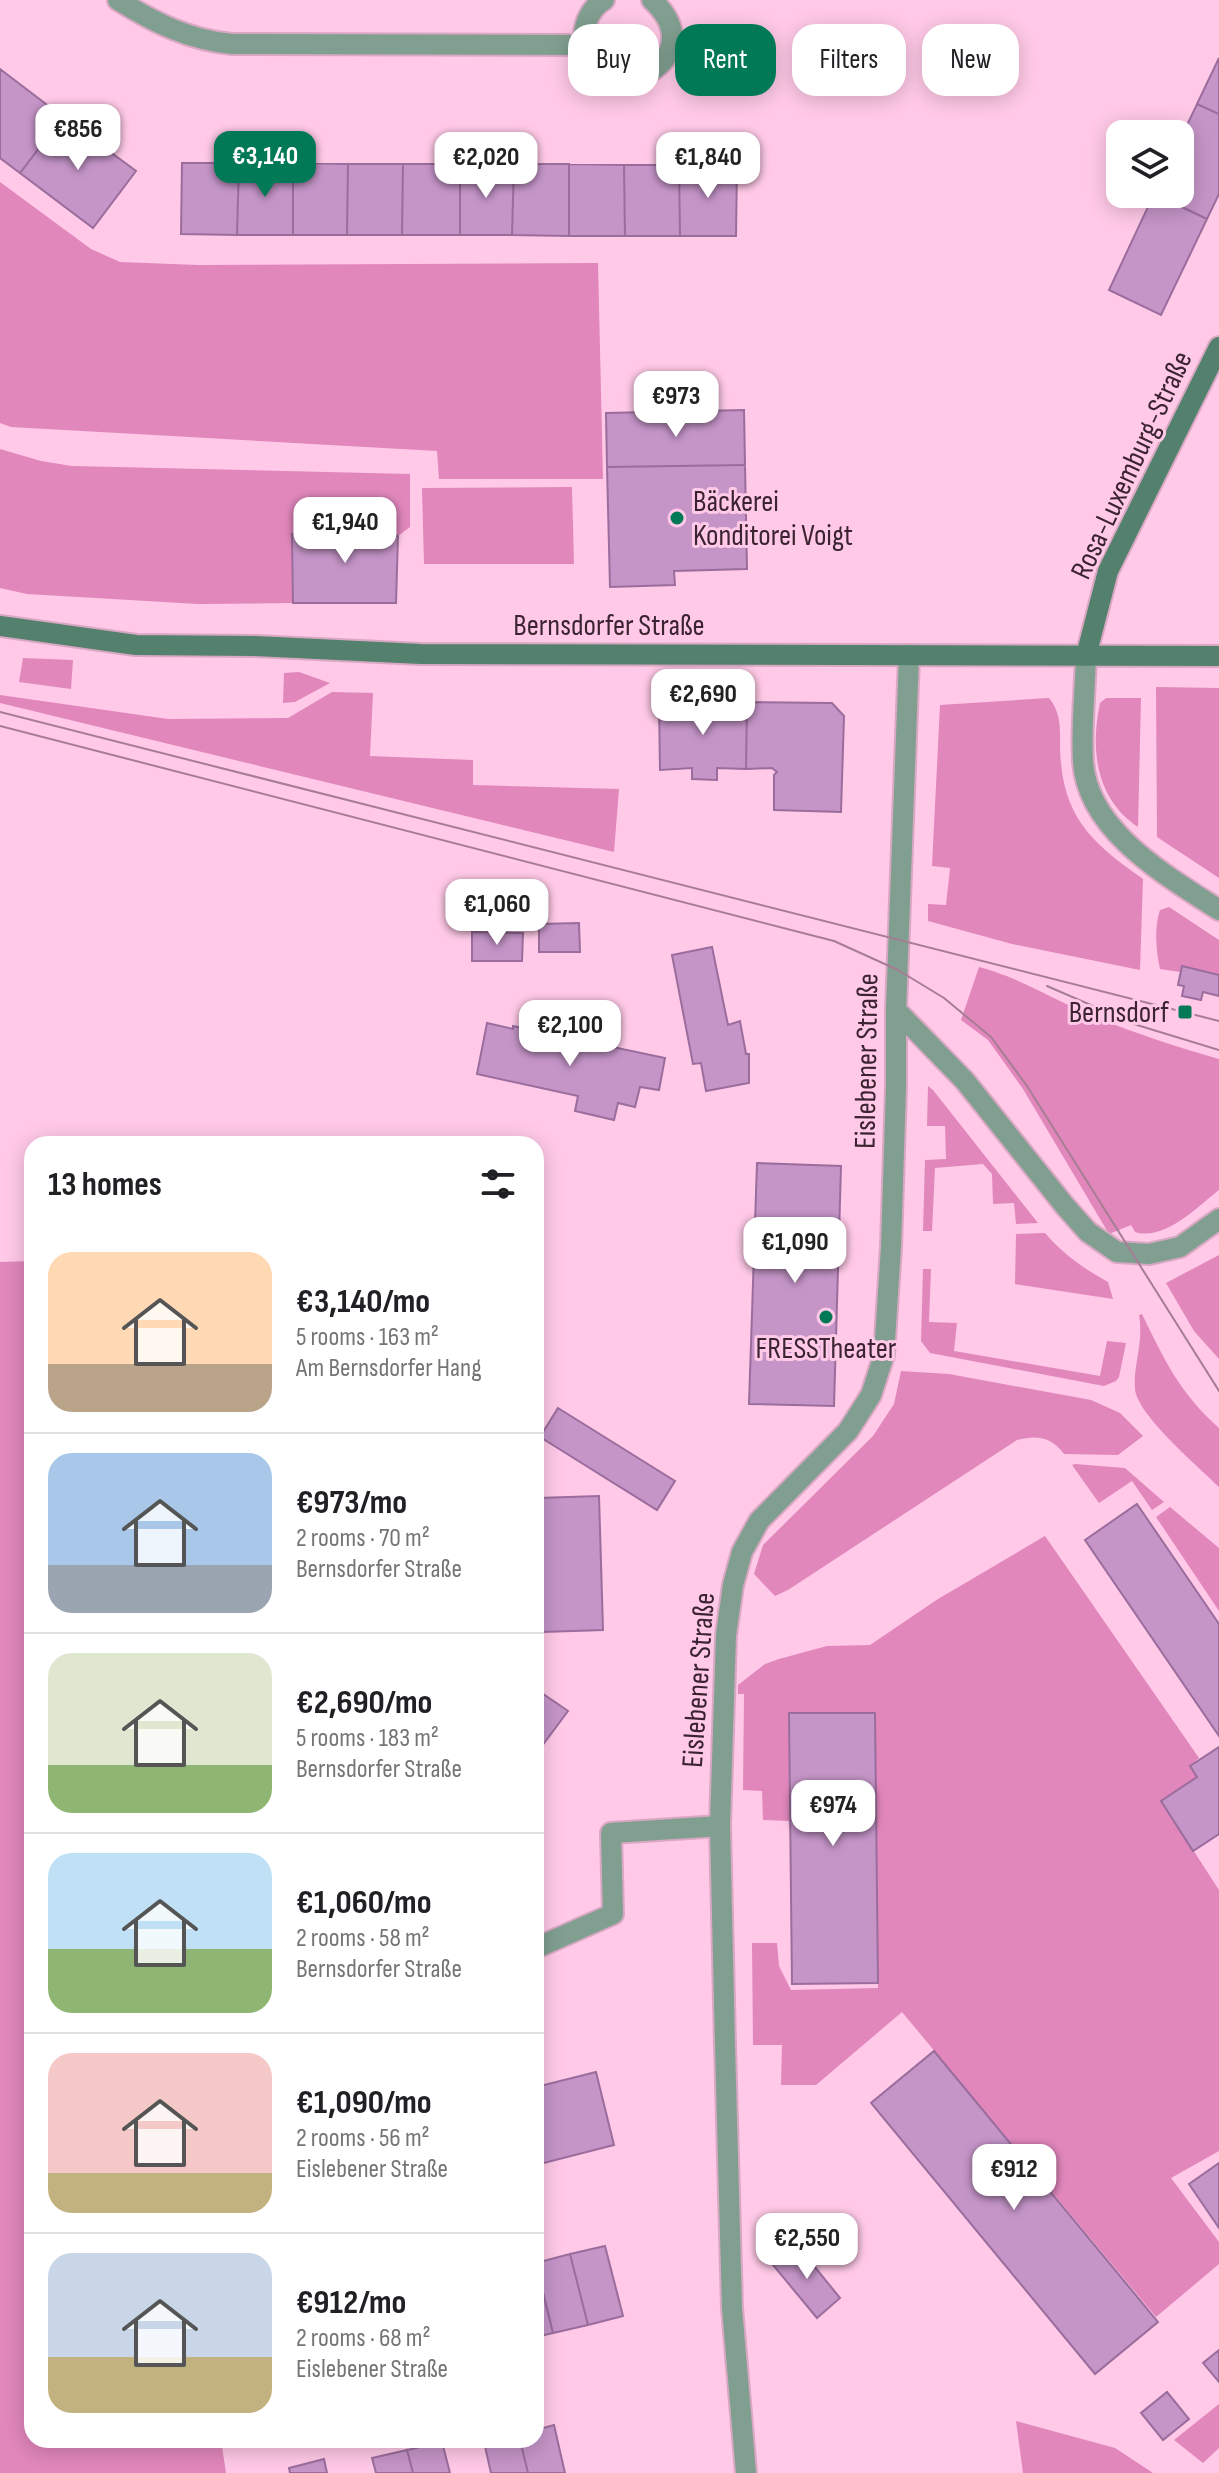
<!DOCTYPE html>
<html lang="en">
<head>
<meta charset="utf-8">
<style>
  :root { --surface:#fff; --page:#f2f2f2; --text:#202124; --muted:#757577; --line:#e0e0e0; --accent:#017956 }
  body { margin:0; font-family:"Sofia Sans Condensed",sans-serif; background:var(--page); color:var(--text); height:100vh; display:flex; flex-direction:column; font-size:30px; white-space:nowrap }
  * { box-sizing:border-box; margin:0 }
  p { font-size:26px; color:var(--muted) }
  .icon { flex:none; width:44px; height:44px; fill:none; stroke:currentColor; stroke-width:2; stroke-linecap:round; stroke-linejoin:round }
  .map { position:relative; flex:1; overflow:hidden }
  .details { position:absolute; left:24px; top:1136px; width:520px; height:1312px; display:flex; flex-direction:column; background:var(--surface); border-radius:24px; box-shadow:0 4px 20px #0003 }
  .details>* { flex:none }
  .guide { position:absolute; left:568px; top:24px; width:530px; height:72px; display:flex; gap:16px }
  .controls { position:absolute; left:1106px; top:120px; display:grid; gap:16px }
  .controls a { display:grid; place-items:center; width:88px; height:88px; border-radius:16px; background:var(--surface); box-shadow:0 4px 20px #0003; font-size:40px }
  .price { position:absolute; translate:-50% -68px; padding:0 18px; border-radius:16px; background:#fff; color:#222; font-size:26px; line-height:52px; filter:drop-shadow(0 2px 4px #0008) }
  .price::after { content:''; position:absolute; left:50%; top:48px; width:24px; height:18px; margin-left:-12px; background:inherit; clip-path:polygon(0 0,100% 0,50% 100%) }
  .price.active { background:var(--accent); color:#fff }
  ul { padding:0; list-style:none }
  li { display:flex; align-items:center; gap:24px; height:200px; padding:0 24px }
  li+li { border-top:2px solid var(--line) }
  li span { display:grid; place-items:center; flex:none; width:224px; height:160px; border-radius:24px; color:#555 }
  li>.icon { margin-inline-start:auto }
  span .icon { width:96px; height:96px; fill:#fffc; stroke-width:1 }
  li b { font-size:34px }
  h2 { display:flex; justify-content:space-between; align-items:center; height:96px; padding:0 24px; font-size:34px }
  .tag { padding:0 28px; border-radius:24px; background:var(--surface); box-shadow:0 4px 20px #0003; font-size:28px; line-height:72px }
  .tag.active { background:var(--accent); color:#fff }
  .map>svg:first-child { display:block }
  .green { fill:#e187bc }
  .building { fill:#c595c8; stroke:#9a6d9d; stroke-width:2 }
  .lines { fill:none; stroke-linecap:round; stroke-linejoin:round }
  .lane-casing { stroke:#d8a8c3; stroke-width:24 }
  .street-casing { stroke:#d8a8c3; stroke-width:24 }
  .secondary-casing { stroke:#d8a8c3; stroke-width:24 }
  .lane { stroke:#819f90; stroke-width:20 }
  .street { stroke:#819f90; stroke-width:20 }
  .secondary { stroke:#53816d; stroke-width:20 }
  .tram { stroke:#a67d94; stroke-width:2 }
  .poi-dot { fill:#017956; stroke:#ffc9e7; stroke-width:3 }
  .labels { text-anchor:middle; stroke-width:6; stroke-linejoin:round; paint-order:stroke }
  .street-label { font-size:30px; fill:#3c2331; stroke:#ffc9e7 }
  .poi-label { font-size:30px; fill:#3c2331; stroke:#ffc9e7; text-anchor:start }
</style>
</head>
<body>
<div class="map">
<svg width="1219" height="2473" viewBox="0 0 1219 2473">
  <rect width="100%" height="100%" fill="#ffc9e7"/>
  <path class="green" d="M 0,182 L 91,249 L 120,262 L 198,265 L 598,263 L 603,479 L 439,479 L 437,451 L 11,427 L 0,423 Z
    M 0,449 L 41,461 L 72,466 L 410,474 L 410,527 L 398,536 L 373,534 L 373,523 L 317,523 L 317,534 L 292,534 L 293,603 L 198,604 L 27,594 L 0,588 Z
    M 572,487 L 574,564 L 424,564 L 422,488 Z
    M 23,658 L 73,660 L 71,689 L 19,682 Z
    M 299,672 L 330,683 L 295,702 L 283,703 L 284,673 Z
    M 1156,687 L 1219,688 L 1219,878 L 1157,837 Z
    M 332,692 L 373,693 L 370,756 L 473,760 L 473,785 L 619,789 L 614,852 L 0,703 L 0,695 L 168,719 L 288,718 Z
    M 1049,698 C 1065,717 1058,740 1061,763 C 1066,822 1098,847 1143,879 L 1140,970 L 1012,944 L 928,921 L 928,904 L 946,905 L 950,868 L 932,866 L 940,705 Z
    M 1106,698 L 1141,698 L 1138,827 C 1096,799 1090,750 1100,703 Z
    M 1169,907 L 1219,940 L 1219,975 L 1182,967 L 1180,972 L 1160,969 C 1156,951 1154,928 1160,910 Z
    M 979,967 C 1018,977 1051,998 1088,1014 C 1131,1032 1174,1046 1219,1059 L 1219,1190 C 1197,1207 1165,1241 1135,1232 L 1131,1225 L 1109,1234 L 1023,1089 L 988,1040 L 961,1020 Z
    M 928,1086 L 933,1090 L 1038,1223 L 1016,1224 L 1014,1203 L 993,1204 L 992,1174 L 983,1164 L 935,1168 L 932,1231 L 923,1231 L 925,1160 L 946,1159 L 945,1126 L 927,1126 Z
    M 1045,1233 C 1064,1255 1083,1268 1108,1282 L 1113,1299 L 1015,1284 L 1016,1234 Z
    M 1219,1255 L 1219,1359 L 1194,1331 L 1166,1283 Z
    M 32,1261 L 32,2440 L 221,2440 L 226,2473 L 0,2473 L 0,1262 Z
    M 923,1269 L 931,1269 L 929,1322 L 957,1323 L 954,1351 L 1100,1376 L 1107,1341 L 1126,1343 L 1119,1377 L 1116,1381 L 1104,1386 L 930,1353 L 921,1341 Z
    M 1142,1314 C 1165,1361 1179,1392 1219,1428 L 1219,1487 C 1199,1467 1137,1415 1135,1389 C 1133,1364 1144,1343 1139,1315 Z
    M 901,1371 L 949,1374 L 1091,1400 L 1120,1413 L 1143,1436 L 1118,1455 L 1064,1454 C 1051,1437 1038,1435 1017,1440 L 788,1590 L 775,1596 L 754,1574 L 763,1545 L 873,1436 L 894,1404 Z
    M 1075,1464 L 1125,1468 L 1164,1502 L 1152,1510 L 1132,1481 L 1099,1503 L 1072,1465 Z
    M 1170,1507 L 1219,1548 L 1219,1611 L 1156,1517 Z
    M 1045,1536 L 1199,1758 L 1190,1766 L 1197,1777 L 1162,1802 L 1219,1890 L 1219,2151 L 1171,2178 L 1219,2242 L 1219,2264 L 1156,2317 L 902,2012 L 816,2085 L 781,2085 L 782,2045 L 753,2045 L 752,1943 L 777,1943 L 779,1966 L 791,1990 L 878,1988 L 875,1713 L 790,1713 L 790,1821 L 763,1820 L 762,1791 L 743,1790 L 744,1694 L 738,1694 L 738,1685 L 765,1664 L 779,1659 L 827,1646 L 870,1645 L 938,1599 Z
    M 1219,2404 L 1219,2448 L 1203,2463 L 1174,2440 Z
    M 1016,2421 L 1115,2448 L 1153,2473 L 1023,2473 Z"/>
  <path class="building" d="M 1219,58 L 1219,114 L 1197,104 Z
    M 0,69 L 63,117 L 20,173 L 0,158 Z
    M 1197,104 L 1219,114 L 1219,194 L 1207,219 L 1155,194 L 1180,194 L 1180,140 Z
    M 63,117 L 136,171 L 93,228 L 20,173 Z
    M 182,163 L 239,163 L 237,235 L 181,234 Z
    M 239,163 L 293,163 L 293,235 L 237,235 Z
    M 293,163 L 348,164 L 347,235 L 293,235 Z
    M 348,164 L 403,164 L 402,235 L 347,235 Z
    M 403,164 L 460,164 L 460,235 L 402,235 Z
    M 460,164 L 514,165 L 512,235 L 460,235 Z
    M 543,164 L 569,164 L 569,236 L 512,235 L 514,165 Z
    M 569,164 L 624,165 L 625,236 L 569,236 Z
    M 624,165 L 679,165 L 680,236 L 625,236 Z
    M 679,165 L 737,165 L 736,236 L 680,236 Z
    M 1154,194 L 1207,219 L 1161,315 L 1109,290 Z
    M 744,410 L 745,465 L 607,467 L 606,413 Z
    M 745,465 L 747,569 L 674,571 L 675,585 L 610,587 L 607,467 Z
    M 317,523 L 373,523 L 373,534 L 398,536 L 396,603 L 293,603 L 292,534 L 317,534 Z
    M 747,702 L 746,769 L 717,768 L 717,780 L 692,779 L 692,768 L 660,770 L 659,703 Z
    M 747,702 L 832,703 L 844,716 L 841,812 L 774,810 L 774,775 L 777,772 L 772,768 L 746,769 Z
    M 579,923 L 580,952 L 539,952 L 539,924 Z
    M 472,932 L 523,933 L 522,961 L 472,961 Z
    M 712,947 L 728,1025 L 740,1021 L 746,1054 L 749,1054 L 749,1083 L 706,1091 L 701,1063 L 693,1064 L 672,955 Z
    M 1182,966 L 1219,975 L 1219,996 L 1203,992 L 1201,1000 L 1182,996 L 1184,986 L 1178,985 Z
    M 487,1023 L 513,1029 L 513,1026 L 665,1058 L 659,1090 L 640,1087 L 635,1107 L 618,1103 L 614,1120 L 575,1111 L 578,1096 L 477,1074 Z
    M 757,1163 L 841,1166 L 834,1406 L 749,1404 Z
    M 558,1408 L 675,1481 L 657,1510 L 540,1437 Z
    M 599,1496 L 603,1630 L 543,1632 L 542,1589 L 536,1590 L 536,1533 L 540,1533 L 538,1498 Z
    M 1137,1504 L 1219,1624 L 1219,1736 L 1085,1540 Z
    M 536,1689 L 568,1711 L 536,1754 Z
    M 789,1713 L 875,1713 L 878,1983 L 792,1984 Z
    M 1219,1747 L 1219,1834 L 1193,1851 L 1161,1801 L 1197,1777 L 1190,1766 Z
    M 934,2051 L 1158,2322 L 1095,2374 L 871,2103 Z
    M 596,2072 L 614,2145 L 536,2165 L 536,2087 Z
    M 1219,2163 L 1219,2228 L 1189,2184 Z
    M 797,2245 L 840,2298 L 817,2318 L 773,2265 Z
    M 605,2246 L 623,2316 L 588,2325 L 570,2254 Z
    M 570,2254 L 588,2325 L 553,2333 L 536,2263 Z
    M 536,2266 L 553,2333 L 536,2337 Z
    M 1219,2350 L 1219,2382 L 1203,2363 Z
    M 1167,2392 L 1189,2419 L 1163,2440 L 1141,2413 Z
    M 554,2425 L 565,2473 L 528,2473 L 520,2440 L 536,2440 L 536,2430 Z
    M 493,2440 L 520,2440 L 528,2473 L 491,2473 L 484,2442 Z
    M 442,2442 L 450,2473 L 413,2473 L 407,2450 Z
    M 407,2450 L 413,2473 L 376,2473 L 372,2458 Z
    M 324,2459 L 327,2473 L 290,2473 L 289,2468 Z"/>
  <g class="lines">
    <g class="lane-casing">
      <path id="lane" d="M 1086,656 C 1085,690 1081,726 1083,761 C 1087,831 1167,876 1219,910
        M 896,1010 L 965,1081 L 1065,1206 L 1088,1232 L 1117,1252 L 1149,1254 L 1180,1247 L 1219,1219
        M 536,1948 L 613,1914 L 611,1833 L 720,1826"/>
    </g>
    <g class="street-casing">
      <path id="street" d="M 118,0 C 155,23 189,40 232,44 L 584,45
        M 604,0 C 592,7 584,22 584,36 C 586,121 722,65 652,0
        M 746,2473 L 732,2308 L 725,2045 L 720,1826 L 726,1635 L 733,1585 L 742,1552 L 759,1521 L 848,1431 L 871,1395 L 884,1355 L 891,1247 L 896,1086 L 896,1010 L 909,655"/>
    </g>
    <g class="secondary-casing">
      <path id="secondary" d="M 0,626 L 136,645 L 255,646 L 421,654 L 1219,656
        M 1086,656 L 1108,571 L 1219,347"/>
    </g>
    <use href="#lane" class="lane"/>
    <use href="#street" class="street"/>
    <use href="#secondary" class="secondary"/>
    <path class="tram" d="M 0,712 L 1219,1021
      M 0,726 L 834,941 L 898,970 L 944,998 L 991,1037 L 1027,1086 L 1219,1391
      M 1047,986 L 1137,1025 L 1219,1050"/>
  </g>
  <g class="poi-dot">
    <circle cx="677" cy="518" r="8"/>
    <rect x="1177" y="1004" width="16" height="16" rx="4"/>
    <circle cx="826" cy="1317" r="8"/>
  </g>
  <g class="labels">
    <g class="street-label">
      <text transform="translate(1131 465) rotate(-65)" y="10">Rosa-Luxemburg-Straße</text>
      <text x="609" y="635">Bernsdorfer Straße</text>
      <text transform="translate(866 1061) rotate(-89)" y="10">Eislebener Straße</text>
      <text transform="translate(698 1680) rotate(-86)" y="10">Eislebener Straße</text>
    </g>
    <g class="poi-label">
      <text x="693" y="511">Bäckerei<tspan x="693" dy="34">Konditorei Voigt</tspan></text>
      <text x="1169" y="1022" text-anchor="end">Bernsdorf</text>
      <text x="826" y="1358" text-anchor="middle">FRESSTheater</text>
    </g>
  </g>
</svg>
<div class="controls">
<a><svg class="icon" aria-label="layers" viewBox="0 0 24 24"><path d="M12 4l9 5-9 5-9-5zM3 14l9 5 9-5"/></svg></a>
</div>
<b class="price" style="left:78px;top:172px">€856</b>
<b class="price active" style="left:265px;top:199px">€3,140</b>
<b class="price" style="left:486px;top:200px">€2,020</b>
<b class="price" style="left:708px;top:200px">€1,840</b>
<b class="price" style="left:676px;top:439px">€973</b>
<b class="price" style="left:345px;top:565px">€1,940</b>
<b class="price" style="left:703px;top:737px">€2,690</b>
<b class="price" style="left:497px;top:947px">€1,060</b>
<b class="price" style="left:570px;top:1068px">€2,100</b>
<b class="price" style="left:795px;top:1285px">€1,090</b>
<b class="price" style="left:833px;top:1848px">€974</b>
<b class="price" style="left:1014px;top:2212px">€912</b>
<b class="price" style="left:807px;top:2281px">€2,550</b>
<div class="guide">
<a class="tag">Buy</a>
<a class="tag active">Rent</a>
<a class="tag">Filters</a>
<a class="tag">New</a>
</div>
<section class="details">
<h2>13 homes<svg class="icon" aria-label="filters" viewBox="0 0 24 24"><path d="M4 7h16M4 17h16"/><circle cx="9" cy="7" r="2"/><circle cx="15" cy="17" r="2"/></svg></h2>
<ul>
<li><span style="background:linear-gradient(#ffd9b3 70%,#b9a48a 0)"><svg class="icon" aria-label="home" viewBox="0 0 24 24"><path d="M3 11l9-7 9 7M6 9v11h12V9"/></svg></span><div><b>€3,140/mo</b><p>5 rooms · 163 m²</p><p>Am Bernsdorfer Hang</p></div></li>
<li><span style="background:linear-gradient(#a9c7e8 70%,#9aa5b1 0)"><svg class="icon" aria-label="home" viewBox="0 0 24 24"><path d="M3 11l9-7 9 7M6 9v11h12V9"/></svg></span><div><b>€973/mo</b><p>2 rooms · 70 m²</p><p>Bernsdorfer Straße</p></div></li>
<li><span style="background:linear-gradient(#dfe7d0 70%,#8fb573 0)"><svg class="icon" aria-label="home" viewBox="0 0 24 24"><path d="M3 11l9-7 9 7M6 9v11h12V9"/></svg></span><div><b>€2,690/mo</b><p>5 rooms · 183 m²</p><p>Bernsdorfer Straße</p></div></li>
<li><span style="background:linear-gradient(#bfe0f5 60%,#8fb573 0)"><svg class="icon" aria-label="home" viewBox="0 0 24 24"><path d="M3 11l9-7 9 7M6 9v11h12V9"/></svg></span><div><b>€1,060/mo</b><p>2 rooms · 58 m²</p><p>Bernsdorfer Straße</p></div></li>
<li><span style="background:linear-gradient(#f6c9c9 75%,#c2b280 0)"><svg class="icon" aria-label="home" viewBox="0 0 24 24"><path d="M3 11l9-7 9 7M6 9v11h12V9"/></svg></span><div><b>€1,090/mo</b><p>2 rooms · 56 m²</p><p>Eislebener Straße</p></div></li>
<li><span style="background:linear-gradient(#c9d6e8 65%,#c2b280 0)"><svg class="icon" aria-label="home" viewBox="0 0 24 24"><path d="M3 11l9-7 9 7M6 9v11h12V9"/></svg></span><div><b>€912/mo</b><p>2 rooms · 68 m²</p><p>Eislebener Straße</p></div></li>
</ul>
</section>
</div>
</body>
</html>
